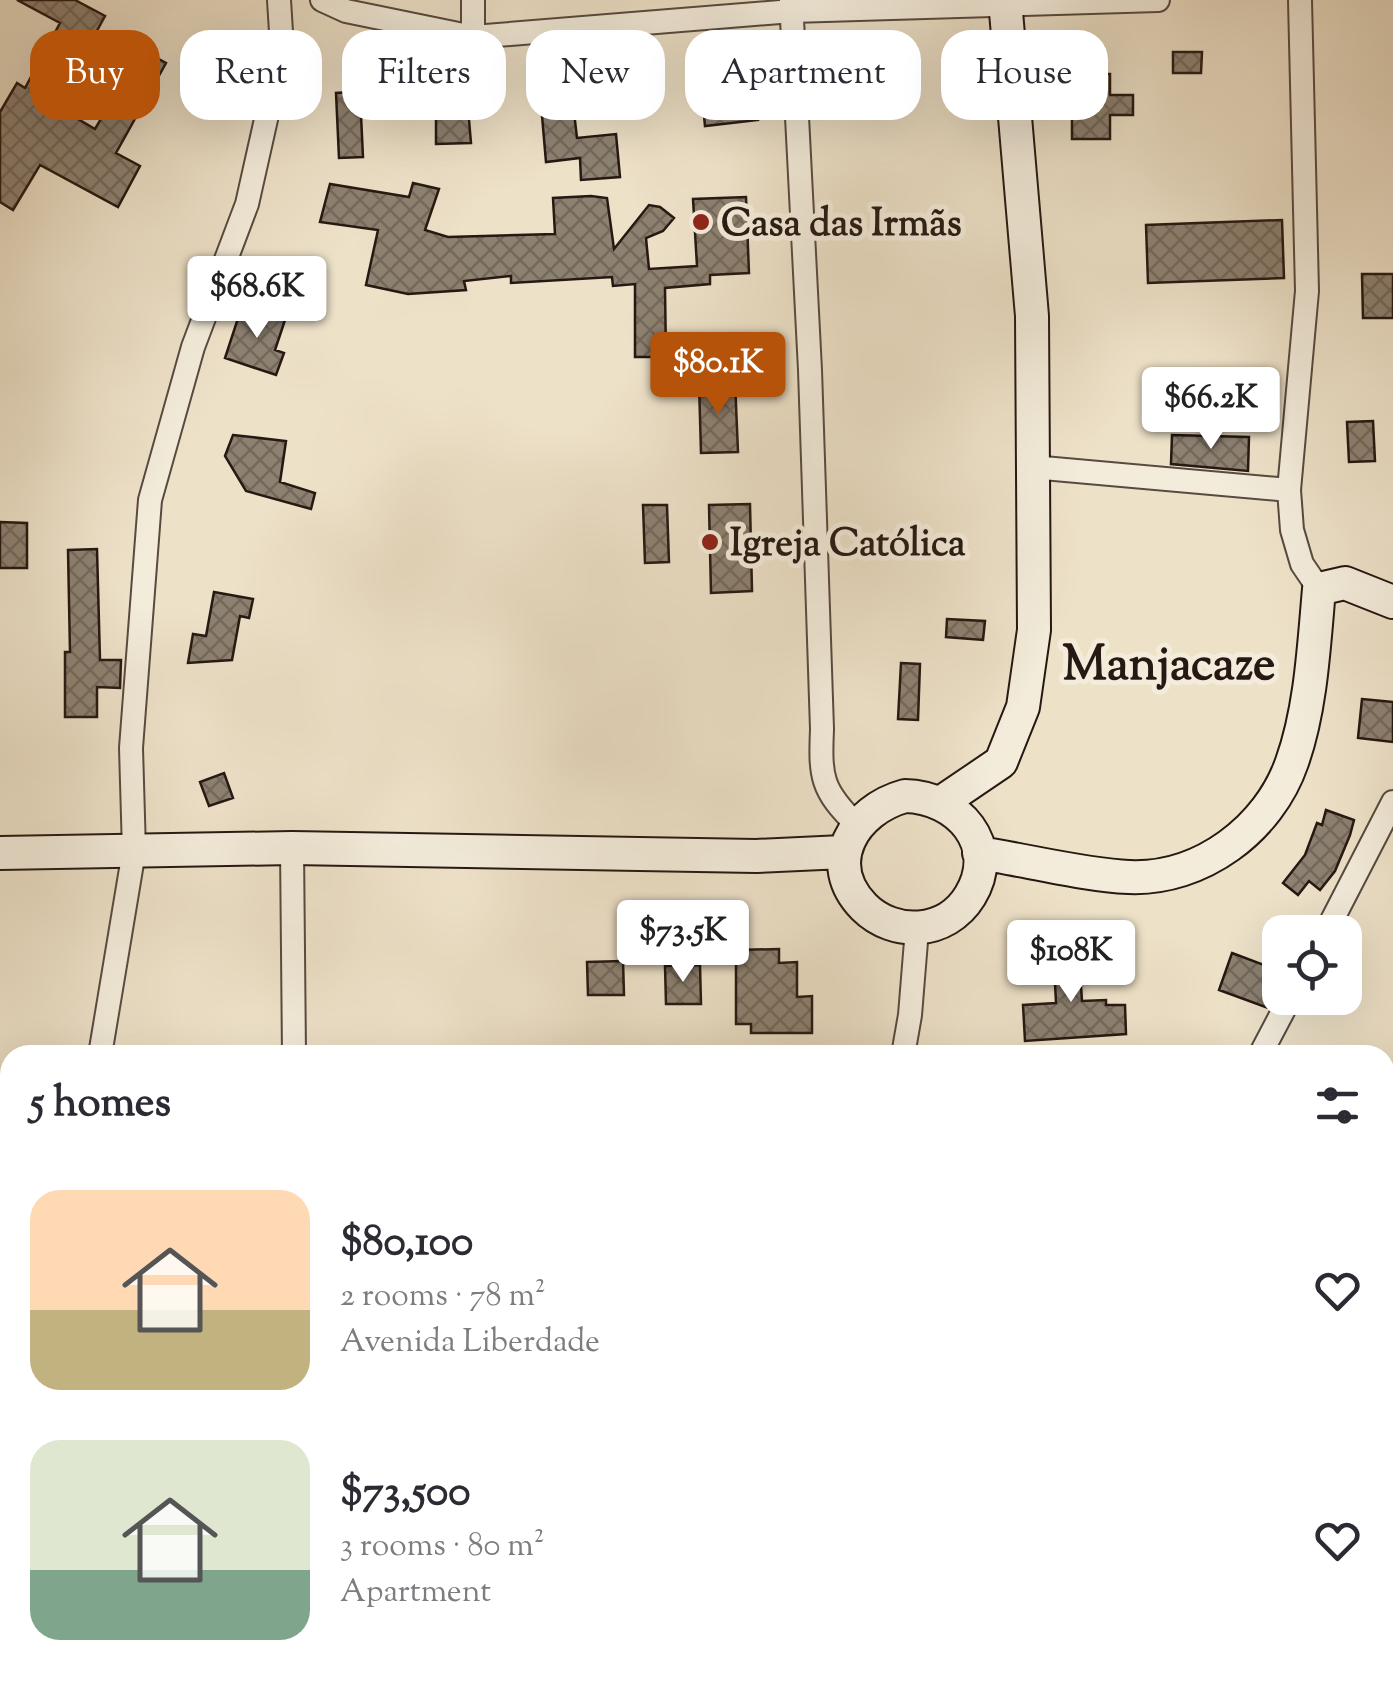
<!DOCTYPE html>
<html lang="en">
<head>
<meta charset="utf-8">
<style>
  :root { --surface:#fff; --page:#f7f7f7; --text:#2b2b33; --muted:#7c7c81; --accent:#b45309 }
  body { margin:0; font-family:"Sorts Mill Goudy",serif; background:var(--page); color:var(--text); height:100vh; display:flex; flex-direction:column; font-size:38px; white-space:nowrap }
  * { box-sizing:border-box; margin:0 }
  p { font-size:32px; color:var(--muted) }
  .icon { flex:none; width:55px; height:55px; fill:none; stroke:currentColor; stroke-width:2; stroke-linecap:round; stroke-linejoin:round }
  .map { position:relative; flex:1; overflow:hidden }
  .sheet { position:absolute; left:0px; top:1045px; width:1395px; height:640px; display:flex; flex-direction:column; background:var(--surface); border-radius:30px 30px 0 0; box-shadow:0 10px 40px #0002 }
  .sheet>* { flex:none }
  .hud { position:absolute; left:30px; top:30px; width:1335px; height:90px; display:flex; gap:20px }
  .tools { position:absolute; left:1262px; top:915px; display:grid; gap:20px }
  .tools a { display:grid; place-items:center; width:100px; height:100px; border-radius:20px; background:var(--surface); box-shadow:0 10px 40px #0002; font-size:50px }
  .price { position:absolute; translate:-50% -85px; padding:0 22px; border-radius:10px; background:#fff; color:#222; font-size:32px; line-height:65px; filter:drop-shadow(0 2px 5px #0008) }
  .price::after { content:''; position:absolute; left:50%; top:60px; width:30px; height:22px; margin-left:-15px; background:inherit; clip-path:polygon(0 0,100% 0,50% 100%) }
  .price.current { background:var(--accent); color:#fff }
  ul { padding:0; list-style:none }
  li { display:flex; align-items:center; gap:30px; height:250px; padding:0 30px }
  li span { display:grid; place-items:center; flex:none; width:280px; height:200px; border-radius:30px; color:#555 }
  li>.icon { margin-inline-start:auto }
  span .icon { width:120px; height:120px; fill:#fffc; stroke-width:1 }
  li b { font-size:42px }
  h2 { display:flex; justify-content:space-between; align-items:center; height:120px; padding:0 30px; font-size:42px }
  .tag { padding:0 35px; border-radius:30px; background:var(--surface); box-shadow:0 10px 40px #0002; font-size:35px; line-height:90px }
  .tag.current { background:var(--accent); color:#fff }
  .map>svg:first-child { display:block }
  .building { fill:url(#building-cross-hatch); stroke:#261812; stroke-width:2.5 }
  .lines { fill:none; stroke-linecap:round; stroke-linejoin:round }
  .street-casing { stroke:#584a40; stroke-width:26 }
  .secondary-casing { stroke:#261812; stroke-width:36 }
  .street { stroke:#f3ecdb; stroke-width:22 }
  .secondary { stroke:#f3ecdb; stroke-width:32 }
  .poi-dot { fill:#8f2418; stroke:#f3ecdb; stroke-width:4 }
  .labels { text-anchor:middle; stroke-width:10; stroke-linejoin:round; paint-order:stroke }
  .poi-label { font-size:38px; font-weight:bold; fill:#261812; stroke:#f3ecdb; text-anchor:start }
  .district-label { font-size:48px; font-weight:bold; fill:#261812; stroke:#f3ecdb }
</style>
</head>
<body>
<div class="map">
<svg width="1393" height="1685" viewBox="0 0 1393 1685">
  <defs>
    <pattern id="building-cross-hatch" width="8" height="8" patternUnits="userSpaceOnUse" patternTransform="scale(2.5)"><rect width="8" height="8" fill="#8d8171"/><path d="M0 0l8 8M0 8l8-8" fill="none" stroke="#73695b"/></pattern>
  </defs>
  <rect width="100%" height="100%" fill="#ede1c8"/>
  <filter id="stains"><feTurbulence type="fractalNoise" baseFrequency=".002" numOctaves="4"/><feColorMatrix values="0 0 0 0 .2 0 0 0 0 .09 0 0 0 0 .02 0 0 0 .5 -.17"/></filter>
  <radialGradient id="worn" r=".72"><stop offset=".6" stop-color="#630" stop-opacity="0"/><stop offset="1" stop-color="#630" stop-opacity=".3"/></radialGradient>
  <path class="building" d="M 17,0 L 75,0 L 105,16 L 56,106 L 95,129 L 142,50 L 166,63 L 116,153 L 140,166 L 118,207 L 40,165 L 13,210 L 0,202 L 0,112 L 17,83 L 25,88 L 60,23 Z
    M 1173,52 L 1202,52 L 1201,73 L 1173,73 Z
    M 753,71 L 758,120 L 705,126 L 702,95 L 708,95 L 707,76 Z
    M 1072,74 L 1110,74 L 1110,95 L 1133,95 L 1133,115 L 1110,115 L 1110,139 L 1072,139 Z
    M 570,78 L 577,138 L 616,134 L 620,177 L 581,180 L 580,158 L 546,162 L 539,81 Z
    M 466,85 L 471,143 L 436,144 L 436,86 Z
    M 368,91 L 370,114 L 361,115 L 363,157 L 339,158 L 336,93 Z
    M 413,183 L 439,189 L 425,230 L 448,237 L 555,234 L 553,198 L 591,196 L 607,198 L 614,249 L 649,205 L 660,207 L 674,218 L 663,231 L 646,238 L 649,269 L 697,266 L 693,199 L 746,197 L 749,273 L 710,275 L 710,284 L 665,288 L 666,357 L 635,357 L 635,284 L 613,286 L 612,277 L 511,283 L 511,276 L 464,281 L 466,290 L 408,294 L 366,285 L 378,230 L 320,222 L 330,184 L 409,197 Z
    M 1282,220 L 1284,278 L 1148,283 L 1146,225 Z
    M 1362,274 L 1393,274 L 1393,318 L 1363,318 Z
    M 242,306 L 285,320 L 275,350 L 284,353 L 276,375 L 225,358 Z
    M 735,381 L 738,452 L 701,453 L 699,383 Z
    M 1373,421 L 1375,461 L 1349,462 L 1347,422 Z
    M 233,435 L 286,441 L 280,482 L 315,493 L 311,509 L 246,491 L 225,456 Z
    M 1172,435 L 1249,437 L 1248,471 L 1171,464 Z
    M 750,504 L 752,591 L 711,593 L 709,505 Z
    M 643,505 L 667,505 L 669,562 L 645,563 Z
    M 0,522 L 27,523 L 27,568 L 0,568 Z
    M 97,549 L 100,660 L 121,660 L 120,688 L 97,687 L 97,717 L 65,717 L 65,652 L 70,652 L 68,550 Z
    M 214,592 L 253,599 L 249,618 L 240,616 L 232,660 L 188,663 L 193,634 L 206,636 Z
    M 947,619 L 985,621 L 983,640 L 946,637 Z
    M 901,663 L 920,664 L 918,720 L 898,719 Z
    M 1362,699 L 1393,702 L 1393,742 L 1358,738 Z
    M 224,773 L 233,798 L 209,806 L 200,782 Z
    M 1326,810 L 1354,820 L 1350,835 L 1335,871 L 1320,890 L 1309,881 L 1298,895 L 1283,883 L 1305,855 L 1317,823 L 1322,825 Z
    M 1078,940 L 1082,1001 L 1106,1000 L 1106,1005 L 1125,1005 L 1126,1034 L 1025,1041 L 1023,1005 L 1056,1003 L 1053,942 Z
    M 779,949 L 779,963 L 797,962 L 797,997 L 812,996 L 812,1033 L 751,1033 L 751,1024 L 736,1024 L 736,950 Z
    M 1232,953 L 1280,971 L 1280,982 L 1268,1008 L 1219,990 Z
    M 623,961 L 624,995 L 588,995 L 587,962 Z
    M 700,965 L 701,1004 L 666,1004 L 665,966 Z"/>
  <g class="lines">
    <g class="street-casing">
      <path id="street" d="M 322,0 L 346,11 L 473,37 L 792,11 L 1158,0
        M 473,0 L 473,37
        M 791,0 L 810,370 L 822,729 C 820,777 821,790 857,825
        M 1300,0 L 1307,291 L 1289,490 L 1292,530 L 1302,564 L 1319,589
        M 1032,467 L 1289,490
        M 292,848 L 294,1055
        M 1326,932 L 1393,802
        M 100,1055 L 134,851 L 131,748 L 150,500 L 193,347 L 247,204 L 282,48 L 279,0
        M 903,1055 L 910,1015 L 917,929
        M 1260,1055 L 1290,998
        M 0,1550 L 10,1525
        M 86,1675 L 87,1685
        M 547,1675 L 596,1685
        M 1024,1675 L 1042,1685
        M 296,1685 L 296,1675
        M 732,1685 L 734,1675
        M 968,1685 L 974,1675
        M 1167,1685 L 1172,1675"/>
    </g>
    <g class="secondary-casing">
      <path id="secondary" d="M 905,796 C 958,797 1001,845 970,896 C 946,935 894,937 864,907 C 821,863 854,810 905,796 Z
        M 942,802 L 1001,762 L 1023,707 L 1034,630 L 1032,316 L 1005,0
        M 0,853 L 292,848 L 756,856 L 843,852
        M 979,853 C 1025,860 1084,875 1129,877 C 1201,880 1269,829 1292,762 C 1311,709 1314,645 1319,589 L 1345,583 L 1393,602"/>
    </g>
    <use href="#street" class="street"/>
    <use href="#secondary" class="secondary"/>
  </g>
  <g class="poi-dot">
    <circle cx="701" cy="222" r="10"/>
    <circle cx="710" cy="542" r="10"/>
  </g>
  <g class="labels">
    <g class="poi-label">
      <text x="721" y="235">Casa das Irmãs</text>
      <text x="730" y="555">Igreja Católica</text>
    </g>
    <g class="district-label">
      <text x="1169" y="679">Manjacaze</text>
    </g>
  </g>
  <rect width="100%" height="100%" filter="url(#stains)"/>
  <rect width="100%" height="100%" fill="url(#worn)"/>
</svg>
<div class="tools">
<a><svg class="icon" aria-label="locate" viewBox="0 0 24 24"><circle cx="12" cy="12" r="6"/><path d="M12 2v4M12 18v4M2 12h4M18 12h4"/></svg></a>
</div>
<b class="price" style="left:257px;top:341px">$68.6K</b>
<b class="price current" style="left:718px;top:417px">$80.1K</b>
<b class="price" style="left:1211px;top:452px">$66.2K</b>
<b class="price" style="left:683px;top:985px">$73.5K</b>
<b class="price" style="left:1071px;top:1005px">$108K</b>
<div class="hud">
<a class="tag current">Buy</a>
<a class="tag">Rent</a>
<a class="tag">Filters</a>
<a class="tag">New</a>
<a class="tag">Apartment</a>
<a class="tag">House</a>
</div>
<section class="sheet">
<h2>5 homes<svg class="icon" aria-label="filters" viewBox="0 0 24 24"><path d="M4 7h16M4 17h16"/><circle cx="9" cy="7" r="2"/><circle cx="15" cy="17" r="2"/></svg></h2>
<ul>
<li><span style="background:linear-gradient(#ffd9b3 60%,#c2b280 0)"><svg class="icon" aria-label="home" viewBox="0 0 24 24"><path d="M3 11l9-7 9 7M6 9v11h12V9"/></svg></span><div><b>$80,100</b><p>2 rooms · 78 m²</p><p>Avenida Liberdade</p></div><svg class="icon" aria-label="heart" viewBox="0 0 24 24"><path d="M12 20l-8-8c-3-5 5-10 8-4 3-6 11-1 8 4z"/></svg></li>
<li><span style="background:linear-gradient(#dfe7d0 65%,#7fa58c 0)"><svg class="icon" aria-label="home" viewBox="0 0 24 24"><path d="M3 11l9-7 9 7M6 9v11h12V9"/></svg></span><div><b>$73,500</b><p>3 rooms · 80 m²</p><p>Apartment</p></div><svg class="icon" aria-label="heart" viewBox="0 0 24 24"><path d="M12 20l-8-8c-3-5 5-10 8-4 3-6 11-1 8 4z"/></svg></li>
</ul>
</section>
</div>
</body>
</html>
